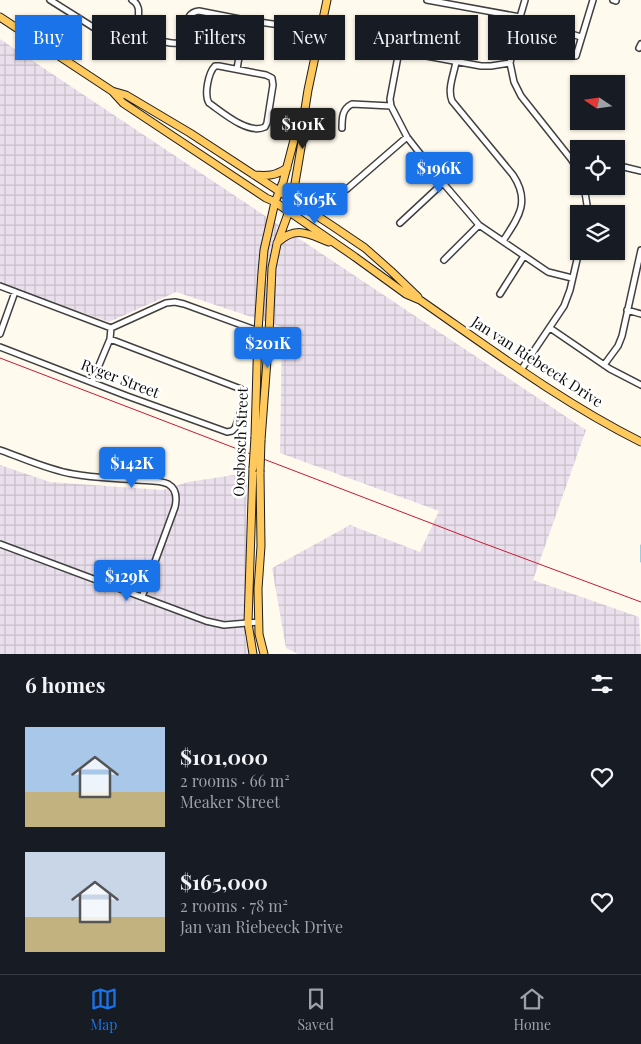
<!DOCTYPE html>
<html lang="en">
<head>
<meta charset="utf-8">
<style>
  :root { --surface:#171b24; --page:#20242c; --text:#f1f3f6; --muted:#9ea1a6; --line:#363941; --accent:#1a73e8 }
  body { margin:0; font-family:"Playfair Display",serif; background:var(--page); color:var(--text); height:100vh; display:flex; flex-direction:column; font-size:19px; white-space:nowrap }
  * { box-sizing:border-box; margin:0 }
  p { font-size:16px; color:var(--muted) }
  .icon { flex:none; width:28px; height:28px; fill:none; stroke:currentColor; stroke-width:2; stroke-linecap:round; stroke-linejoin:round }
  .map { position:relative; height:654px; overflow:hidden }
  .sheet { display:flex; flex-direction:column; background:var(--surface); flex:1 }
  .sheet>* { flex:none }
  .banner { position:absolute; left:15px; top:15px; width:611px; height:45px; display:flex; gap:10px }
  .needle { width:32px; rotate:283deg }
  .tools { position:absolute; left:570px; top:75px; display:grid; gap:10px }
  .tools a { display:grid; place-items:center; width:55px; height:55px; border-radius:0px; background:var(--surface); box-shadow:0 1px 4px #0004; font-size:25px }
  .price { position:absolute; translate:-50% -42px; padding:0 11px; border-radius:5px; background:var(--accent); color:#fff; font-size:16px; line-height:32px; filter:drop-shadow(0 1px 2px #0008) }
  .price::after { content:''; position:absolute; left:50%; top:30px; width:15px; height:11px; margin-left:-8px; background:inherit; clip-path:polygon(0 0,100% 0,50% 100%) }
  .price.on { background:#222; color:#fff }
  ul { padding:0; list-style:none }
  li { display:flex; align-items:center; gap:15px; height:125px; padding:0 25px }
  li span { display:grid; place-items:center; flex:none; width:140px; height:100px; border-radius:0px; color:#555 }
  li>.icon { margin-inline-start:auto }
  span .icon { width:60px; height:60px; fill:#fffc; stroke-width:1 }
  li b { font-size:21px }
  h2 { display:flex; justify-content:space-between; align-items:center; height:60px; padding:0 25px; font-size:21px }
  .chip { padding:0 18px; border-radius:0px; background:var(--surface); box-shadow:0 1px 4px #0004; font-size:18px; line-height:45px }
  .chip.on { background:var(--accent); color:#fff }
  .tabs { display:flex; justify-content:space-around; align-items:center; height:70px; border-top:1px solid var(--line); background:var(--surface); font-size:14px; color:var(--muted) }
  .tabs a { display:grid; justify-items:center; gap:2px }
  .tabs .on { color:var(--accent) }
  .map>svg:first-child { display:block }
  .industrial { fill:url(#industrial-grid) }
  .lines { fill:none; stroke-linecap:round; stroke-linejoin:round }
  .stream { stroke:#2ea4d8; stroke-width:1 }
  .minor-casing { stroke:#404040; stroke-width:8 }
  .major-casing { stroke:#1e1e1e; stroke-width:9 }
  .minor { stroke:#fff; stroke-width:5 }
  .major { stroke:#ffc95d; stroke-width:7 }
  .rail { stroke:#c91a32; stroke-width:1 }
  .major-bridge-casing { stroke:#1e1e1e; stroke-width:9; stroke-linecap:butt }
  .major-bridge { stroke:#ffc95d; stroke-width:7 }
  .labels { text-anchor:middle; stroke-width:5; stroke-linejoin:round; paint-order:stroke }
  .street-label { font-size:15px; fill:#0d0d0d; stroke:#fff }
</style>
</head>
<body>
<div class="map">
<svg width="641" height="654" viewBox="0 0 641 654">
  <defs>
    <pattern id="industrial-grid" width="8" height="8" patternUnits="userSpaceOnUse" patternTransform="scale(1.25)"><rect width="8" height="8" fill="#eae0ed"/><path d="M0 4h8M4 0v8" fill="none" stroke="#c8bfca"/></pattern>
  </defs>
  <rect width="100%" height="100%" fill="#fffaed"/>
  <path class="industrial" d="M 0,39 L 586,430 L 533,580 L 639,617 L 641,654 L 298,654 L 286,648 L 272,568 L 350,525 L 420,552 L 439,511 L 280,453 L 282,327 L 176,292 L 109,322 L 0,283 Z
    M 0,465 L 50,482 L 163,490 L 188,482 L 247,473 L 245,637 L 248,654 L 0,654 Z"/>
  <g class="lines">
    <path class="stream" d="M 641,545 L 641,562"/>
    <g class="minor-casing">
      <path id="minor" d="M 50,0 L 104,34
        M 132,0 C 145,7 134,23 139,34 C 145,39 154,39 161,41 C 166,42 172,44 177,43 C 193,38 179,13 199,11 L 245,20 L 321,31
        M 427,0 L 520,17
        M 525,0 L 520,17 L 510,63 L 514,82 L 521,96 L 571,159 L 579,171
        M 613,0 L 616,1
        M 565,32 L 581,37
        M 359,42 L 399,51 L 481,66 L 491,66 L 510,63
        M 639,48 L 641,44
        M 399,51 L 390,99 L 391,106 L 407,137 L 443,183 L 479,225 L 548,272 L 572,278
        M 576,56 L 593,0
        M 456,62 C 454,74 447,89 452,101 L 513,175 C 531,202 518,218 503,241
        M 215,66 L 219,66 L 266,75 L 272,78 L 273,85 L 267,123 L 265,127 C 248,135 222,112 209,103 C 204,95 208,73 215,66 Z
        M 237,69 L 245,20
        M 342,128 C 342,118 342,109 352,104 L 391,106
        M 616,167 L 624,167 L 641,171
        M 584,186 L 587,205 L 587,214
        M 347,189 L 407,137
        M 400,223 L 443,183
        M 444,260 L 479,225
        M 0,286 L 111,328 L 166,303 L 175,302 L 184,304 L 258,331 L 269,334
        M 500,294 L 524,256
        M 627,310 L 641,314
        M 550,328 L 610,369 L 641,385
        M 0,334 L 15,292
        M 0,347 L 127,396 L 227,432 L 232,431 L 235,428 L 245,400 L 245,393 L 241,389 L 110,339
        M 604,365 L 618,346 L 622,336 L 641,250
        M 521,370 L 564,306 L 570,290 L 579,251
        M 92,382 L 110,339 L 111,328
        M 0,450 C 23,458 48,470 73,474 C 94,478 116,478 137,480 C 147,481 159,480 168,484 C 177,489 177,498 175,507 L 142,597
        M 0,544 L 206,621 L 224,625 L 259,622"/>
    </g>
    <g class="major-casing">
      <path id="major" d="M 0,17 L 112,91 L 126,95 L 190,133 L 331,225 L 365,248 L 391,271 L 418,297
        M 112,91 L 123,103 L 266,198 L 275,202 L 355,257 L 406,294 L 420,300 C 492,350 563,403 641,442
        M 254,175 C 268,176 275,176 287,168
        M 277,243 C 296,225 308,234 329,242
        M 255,437 L 258,331 L 262,272 L 264,250 L 275,202 L 283,182 L 300,117 L 305,109
        M 261,440 L 269,334 L 272,268 L 277,244 L 289,211 L 294,189 L 306,118 L 305,109 L 308,90 L 327,0
        M 260,472 L 261,546 L 258,589 L 259,634 L 264,654
        M 253,654 L 248,623 L 253,468"/>
    </g>
    <use href="#minor" class="minor"/>
    <use href="#major" class="major"/>
    <path class="rail" d="M 0,358 L 480,542 L 641,602"/>
    <g class="major-bridge-casing">
      <path id="major-bridge" d="M 253,468 L 255,437
        M 260,472 L 261,440"/>
    </g>
    <use href="#major-bridge" class="major-bridge"/>
  </g>
  <g class="labels">
    <g class="street-label">
      <text transform="translate(537 362) rotate(33)" y="5">Jan van Riebeeck Drive</text>
      <text transform="translate(120 379) rotate(21)" y="5">Ryger Street</text>
      <text transform="translate(241 442) rotate(-88)" y="5">Oosbosch Street</text>
    </g>
  </g>
</svg>
<div class="tools">
<a><svg class="needle" viewBox="-14 -14 28 28"><path d="M0-13l5 13h-10z" fill="#e53935"/><path d="M0 13l5-13h-10z" fill="#9ea1a6"/></svg></a>
<a><svg class="icon" aria-label="locate" viewBox="0 0 24 24"><circle cx="12" cy="12" r="6"/><path d="M12 2v4M12 18v4M2 12h4M18 12h4"/></svg></a>
<a><svg class="icon" aria-label="layers" viewBox="0 0 24 24"><path d="M12 4l9 5-9 5-9-5zM3 14l9 5 9-5"/></svg></a>
</div>
<b class="price on" style="left:303px;top:150px">$101K</b>
<b class="price" style="left:439px;top:194px">$196K</b>
<b class="price" style="left:315px;top:225px">$165K</b>
<b class="price" style="left:268px;top:369px">$201K</b>
<b class="price" style="left:132px;top:489px">$142K</b>
<b class="price" style="left:127px;top:602px">$129K</b>
<div class="banner">
<a class="chip on">Buy</a>
<a class="chip">Rent</a>
<a class="chip">Filters</a>
<a class="chip">New</a>
<a class="chip">Apartment</a>
<a class="chip">House</a>
</div>
</div>
<section class="sheet">
<h2>6 homes<svg class="icon" aria-label="filters" viewBox="0 0 24 24"><path d="M4 7h16M4 17h16"/><circle cx="9" cy="7" r="2"/><circle cx="15" cy="17" r="2"/></svg></h2>
<ul>
<li><span style="background:linear-gradient(#a9c7e8 65%,#c2b280 0)"><svg class="icon" aria-label="home" viewBox="0 0 24 24"><path d="M3 11l9-7 9 7M6 9v11h12V9"/></svg></span><div><b>$101,000</b><p>2 rooms · 66 m²</p><p>Meaker Street</p></div><svg class="icon" aria-label="heart" viewBox="0 0 24 24"><path d="M12 20l-8-8c-3-5 5-10 8-4 3-6 11-1 8 4z"/></svg></li>
<li><span style="background:linear-gradient(#c9d6e8 65%,#c2b280 0)"><svg class="icon" aria-label="home" viewBox="0 0 24 24"><path d="M3 11l9-7 9 7M6 9v11h12V9"/></svg></span><div><b>$165,000</b><p>2 rooms · 78 m²</p><p>Jan van Riebeeck Drive</p></div><svg class="icon" aria-label="heart" viewBox="0 0 24 24"><path d="M12 20l-8-8c-3-5 5-10 8-4 3-6 11-1 8 4z"/></svg></li>
</ul>
</section>
<nav class="tabs">
<a class="on"><svg class="icon" aria-label="map" viewBox="0 0 24 24"><path d="M3 6l6-2 6 2 6-2v14l-6 2-6-2-6 2zM9 4v14M15 6v14"/></svg>Map</a>
<a><svg class="icon" aria-label="saved" viewBox="0 0 24 24"><path d="M7 4h10v16l-5-4-5 4z"/></svg>Saved</a>
<a><svg class="icon" aria-label="home" viewBox="0 0 24 24"><path d="M3 11l9-7 9 7M6 9v11h12V9"/></svg>Home</a>
</nav>
</body>
</html>
